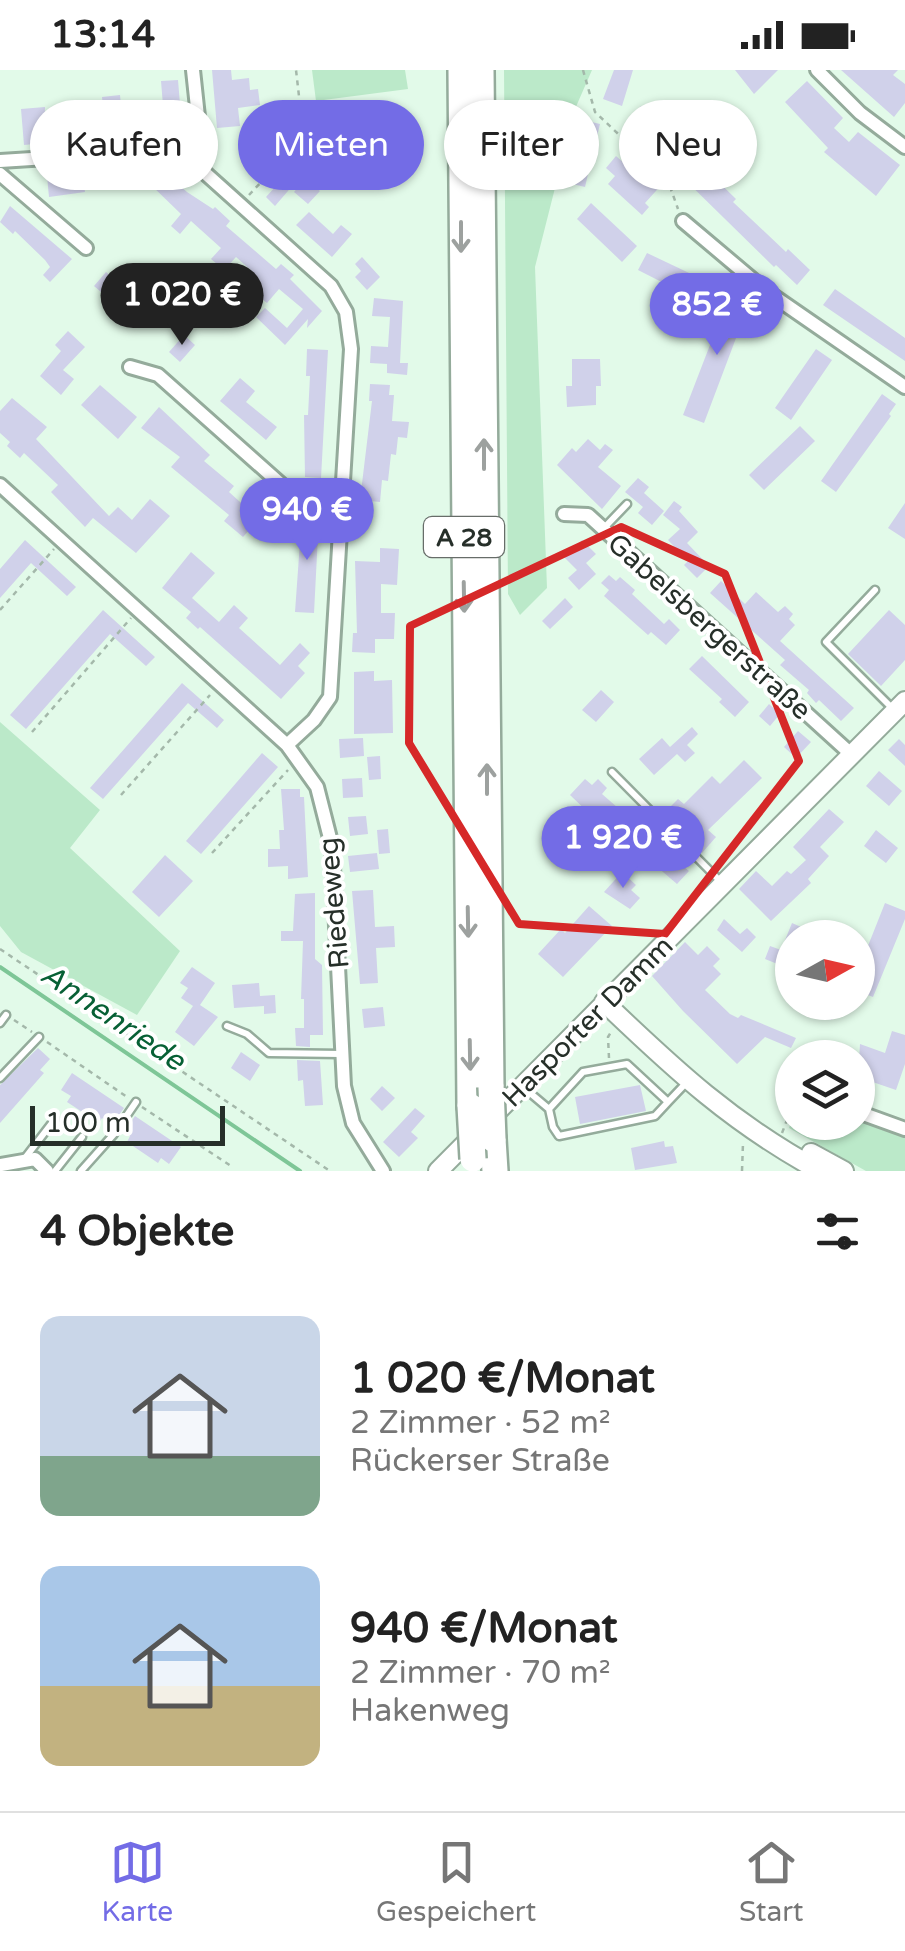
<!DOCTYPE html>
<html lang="de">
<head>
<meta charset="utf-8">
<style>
  :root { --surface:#fff; --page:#f6f6f6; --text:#222; --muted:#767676; --line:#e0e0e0; --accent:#736ce6 }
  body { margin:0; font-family:"Varela Round",sans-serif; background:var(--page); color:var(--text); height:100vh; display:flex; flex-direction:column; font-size:38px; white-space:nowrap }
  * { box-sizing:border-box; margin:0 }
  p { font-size:32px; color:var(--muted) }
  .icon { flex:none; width:55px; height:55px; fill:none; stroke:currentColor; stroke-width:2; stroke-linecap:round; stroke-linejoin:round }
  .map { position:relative; height:1101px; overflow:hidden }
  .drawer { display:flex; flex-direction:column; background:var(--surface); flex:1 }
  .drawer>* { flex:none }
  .top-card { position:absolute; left:30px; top:30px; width:845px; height:90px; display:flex; gap:20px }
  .needle { width:65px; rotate:82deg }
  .buttons { position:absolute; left:775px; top:850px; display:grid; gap:20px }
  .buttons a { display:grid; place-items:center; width:100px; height:100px; border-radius:50%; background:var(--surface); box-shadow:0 2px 8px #0004; font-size:50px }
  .scale { position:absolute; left:30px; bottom:25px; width:195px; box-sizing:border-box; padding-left:10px; border:5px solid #262f29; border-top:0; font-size:28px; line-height:35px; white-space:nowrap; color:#262f29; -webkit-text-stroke:8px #fff; paint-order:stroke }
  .price { position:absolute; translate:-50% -85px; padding:0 22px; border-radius:35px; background:var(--accent); color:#fff; font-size:32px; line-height:65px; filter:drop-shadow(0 2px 5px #0008) }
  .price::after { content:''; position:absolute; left:50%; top:60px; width:30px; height:22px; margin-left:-15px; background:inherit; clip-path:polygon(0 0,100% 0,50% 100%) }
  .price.active { background:#222; color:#fff }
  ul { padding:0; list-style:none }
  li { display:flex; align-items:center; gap:30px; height:250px; padding:0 40px }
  li span { display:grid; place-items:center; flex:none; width:280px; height:200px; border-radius:20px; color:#555 }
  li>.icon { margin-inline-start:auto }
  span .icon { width:120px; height:120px; fill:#fffc; stroke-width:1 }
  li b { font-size:42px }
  h2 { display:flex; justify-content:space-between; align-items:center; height:120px; padding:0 40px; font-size:42px }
  .tag { padding:0 35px; border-radius:45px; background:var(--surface); box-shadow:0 2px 8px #0004; font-size:35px; line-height:90px }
  .tag.active { background:var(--accent); color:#fff }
  .status { display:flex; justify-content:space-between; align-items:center; height:70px; padding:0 50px; background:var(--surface); direction:ltr }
  .status svg { height:28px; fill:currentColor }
  .menu { display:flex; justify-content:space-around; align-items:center; height:140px; border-top:2px solid var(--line); background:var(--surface); font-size:28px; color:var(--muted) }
  .menu a { display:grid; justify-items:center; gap:5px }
  .menu .active { color:var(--accent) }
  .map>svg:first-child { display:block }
  .green { fill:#bbe9c9 }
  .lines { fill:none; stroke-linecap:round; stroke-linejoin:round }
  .stream { stroke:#7ec697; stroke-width:4 }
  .building { fill:#d0d1ea }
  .lane-casing { stroke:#94ab9b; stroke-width:11 }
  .street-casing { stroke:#94ab9b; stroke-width:18 }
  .secondary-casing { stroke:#94ab9b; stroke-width:22 }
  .highway-casing { stroke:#94ab9b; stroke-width:30 }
  .path { stroke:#a4b8aa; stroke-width:2.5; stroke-dasharray:5 5; stroke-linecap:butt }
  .lane { stroke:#fff; stroke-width:6 }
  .street { stroke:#fff; stroke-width:12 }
  .secondary { stroke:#fff; stroke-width:18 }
  .highway { stroke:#fff; stroke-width:25 }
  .highway-bridge-casing { stroke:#94ab9b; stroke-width:30; stroke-linecap:butt }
  .highway-bridge { stroke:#fff; stroke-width:25 }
  .oneway { stroke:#9da19f }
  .marked { fill:none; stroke:#d62828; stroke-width:8; stroke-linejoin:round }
  .labels { text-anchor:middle; stroke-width:8; stroke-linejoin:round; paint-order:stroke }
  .shield { fill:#fff; stroke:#676d69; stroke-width:2.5 }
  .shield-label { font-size:25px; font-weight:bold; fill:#262f29 }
  .street-label { font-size:28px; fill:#262f29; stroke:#fff }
  .water-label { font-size:30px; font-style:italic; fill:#076035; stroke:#fff }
</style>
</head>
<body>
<div class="status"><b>13:14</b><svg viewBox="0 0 49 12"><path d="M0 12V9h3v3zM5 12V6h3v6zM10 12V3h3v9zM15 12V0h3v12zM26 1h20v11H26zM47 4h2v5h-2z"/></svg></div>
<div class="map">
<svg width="905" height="1101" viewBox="0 0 905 1101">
  <rect width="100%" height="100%" fill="#e2fae9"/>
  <path class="green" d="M 312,0 L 405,0 L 408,19 L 316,31 Z
    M 504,0 L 592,0 L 575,39 L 535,197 L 547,518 L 520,545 L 508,524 Z
    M 0,652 L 100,740 L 70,778 L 180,881 L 137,945 L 21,882 L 0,856 Z
    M 792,1049 L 792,1052 L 858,1052 L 858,1050 L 905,1065 L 905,1101 L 866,1101 L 789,1058 Z"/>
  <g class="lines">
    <path class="stream" d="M 0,897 L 300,1101"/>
  </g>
  <path class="building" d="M 212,0 L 231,0 L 232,10 L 249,8 L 250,20 L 258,19 L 260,35 L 238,38 L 240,56 L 217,58 Z
    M 614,0 L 633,0 L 622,36 L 603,29 Z
    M 735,0 L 778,0 L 754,24 Z
    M 841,0 L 898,0 L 893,5 L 905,14 L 905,33 L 894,47 Z
    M 178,10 L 182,58 L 165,60 L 161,11 Z
    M 807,11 L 843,48 L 834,58 L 849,72 L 858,62 L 900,95 L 876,126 L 824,82 L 828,78 L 785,32 Z
    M 120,25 L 124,66 L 106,67 L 102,27 Z
    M 641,36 L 736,129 L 733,132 L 786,182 L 788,179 L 810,200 L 797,215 L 776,195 L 774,197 L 675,100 L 645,133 L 649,137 L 642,145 L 608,114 L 615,106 L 606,98 L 616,86 L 625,94 L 633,86 L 651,102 L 666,86 L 630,52 Z
    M 45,37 L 44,73 L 24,75 L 21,39 Z
    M 579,49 L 600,54 L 585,117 L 564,112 Z
    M 82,50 L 83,69 L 66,70 L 64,52 Z
    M 132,97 L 134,118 L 118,119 L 116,98 Z
    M 163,101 L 187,122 L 213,139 L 215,137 L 230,151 L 226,156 L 276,199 L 281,194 L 294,205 L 290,209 L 322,241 L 307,258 L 308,249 L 285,275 L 256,247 L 265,238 L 287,258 L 303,239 L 279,219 L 267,233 L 252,221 L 243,230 L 235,223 L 254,203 L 236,187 L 224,200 L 211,189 L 221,178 L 191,151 L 180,164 L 171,156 L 181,144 L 151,115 Z
    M 82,102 L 85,122 L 49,127 L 47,106 Z
    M 285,106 L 294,114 L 275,136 L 266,127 Z
    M 305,109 L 320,121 L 308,134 L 294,122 Z
    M 591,133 L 637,176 L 622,192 L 577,149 Z
    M 10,136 L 72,189 L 50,212 L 43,205 L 50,197 L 45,190 L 15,161 L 13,164 L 0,152 Z
    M 309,142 L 333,164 L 341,155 L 352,164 L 332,187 L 296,155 Z
    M 647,183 L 706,211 L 697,230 L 638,200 Z
    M 362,187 L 380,207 L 367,220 L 355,207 L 361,201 L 355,194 Z
    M 106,202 L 127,220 L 115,234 L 94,216 Z
    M 835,219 L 905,268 L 905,291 L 823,235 Z
    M 730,223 L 750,231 L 704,353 L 683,345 Z
    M 374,228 L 403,231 L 400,293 L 408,293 L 407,305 L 387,303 L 387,294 L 370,293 L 371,276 L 388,277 L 390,247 L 372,246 Z
    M 68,261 L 85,277 L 63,300 L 74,309 L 61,325 L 40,306 L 61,281 L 55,275 Z
    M 184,265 L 195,275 L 180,292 L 169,282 Z
    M 307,279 L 328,280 L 321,408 L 305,407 L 304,345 L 308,345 L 310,306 L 306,306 Z
    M 816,279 L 832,290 L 791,350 L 775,338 Z
    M 572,289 L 600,289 L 601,316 L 596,316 L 596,335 L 567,337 L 566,316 L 572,316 Z
    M 240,308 L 255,321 L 246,332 L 277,357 L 266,370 L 220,331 Z
    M 370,314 L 390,315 L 389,325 L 394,325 L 392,351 L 409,352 L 407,368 L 398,367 L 396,385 L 391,384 L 388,411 L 382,410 L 380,432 L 360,430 L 372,331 L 369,331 Z
    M 100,315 L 137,347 L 118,369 L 81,335 Z
    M 882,324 L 896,334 L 889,344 L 891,346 L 836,422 L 821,411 Z
    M 12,328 L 47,357 L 36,369 L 109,446 L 118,437 L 132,450 L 150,429 L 170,446 L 136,483 L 93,448 L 85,457 L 51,422 L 58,415 L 24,383 L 20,388 L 7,376 L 10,372 L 0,363 L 0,341 Z
    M 159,337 L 210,385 L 204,391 L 234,416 L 229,422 L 259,449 L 243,467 L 224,451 L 229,445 L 171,397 L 180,387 L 141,358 Z
    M 800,356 L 815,371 L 764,420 L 749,405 Z
    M 588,369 L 600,380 L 605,374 L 613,380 L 598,397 L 621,416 L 602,439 L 557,395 L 572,378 L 576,382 Z
    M 638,408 L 649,417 L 644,423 L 664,441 L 652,455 L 638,443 L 643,437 L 625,422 Z
    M 674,431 L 682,437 L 679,441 L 698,462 L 687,473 L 709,496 L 697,508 L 684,495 L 688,491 L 668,470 L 680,459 L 663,445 Z
    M 905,433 L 905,469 L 888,458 Z
    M 298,445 L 319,446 L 314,543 L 295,542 L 300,472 L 296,472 Z
    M 25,470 L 76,517 L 67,526 L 31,493 L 0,528 L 0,499 Z
    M 582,470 L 596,484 L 586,493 L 596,504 L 579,520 L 568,508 L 577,500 L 564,487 Z
    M 380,478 L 399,479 L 397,515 L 381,514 L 381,543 L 395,543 L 394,569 L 375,569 L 375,583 L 352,582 L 353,563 L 357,563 L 355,491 L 380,492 Z
    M 191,482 L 215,503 L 192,528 L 219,552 L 234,535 L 248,548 L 239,558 L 280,595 L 300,573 L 310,583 L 298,596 L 305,603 L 281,629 L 200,557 L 198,559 L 186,548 L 191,542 L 162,518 Z
    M 609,505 L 616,511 L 620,507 L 635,520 L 632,524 L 664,554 L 669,549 L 680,560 L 666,575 L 651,562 L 648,565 L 604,526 L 609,520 L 601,513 Z
    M 721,511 L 745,534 L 756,522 L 778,542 L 785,536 L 793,544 L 789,549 L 795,555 L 780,571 L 854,638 L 841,651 L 819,630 L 816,633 L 807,623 L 809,620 L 780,595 L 785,590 L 710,523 Z
    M 565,528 L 573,537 L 550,559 L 542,551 Z
    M 103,540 L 155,587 L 146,596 L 110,564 L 26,659 L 10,645 Z
    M 889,540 L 905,555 L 905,590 L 881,616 L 848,584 Z
    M 702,586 L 749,632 L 735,647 L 719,632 L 722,629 L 689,599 Z
    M 374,601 L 374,611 L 392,610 L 393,663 L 354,664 L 354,602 Z
    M 182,613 L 224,650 L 217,658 L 188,633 L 103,729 L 90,718 Z
    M 601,620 L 614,632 L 596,652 L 582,640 Z
    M 769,634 L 780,644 L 770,656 L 759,646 Z
    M 692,657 L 698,664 L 687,675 L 695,683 L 685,692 L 677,684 L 654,705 L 639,689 L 662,668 L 670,677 Z
    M 798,661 L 811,672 L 796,688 L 784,677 Z
    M 363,668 L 364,686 L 340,688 L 339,669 Z
    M 899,669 L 905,675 L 905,696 L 888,680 Z
    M 262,683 L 278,697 L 201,784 L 186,771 Z
    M 380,686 L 381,709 L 369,710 L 367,687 Z
    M 744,690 L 762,708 L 708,760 L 716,767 L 702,783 L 693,774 L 701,764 L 671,736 L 678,729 L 684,734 L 712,706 L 720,714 Z
    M 879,701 L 902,721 L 889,736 L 866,716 Z
    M 362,708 L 363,727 L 343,728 L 342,709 Z
    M 585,709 L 592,715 L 598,709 L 607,718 L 602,724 L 641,758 L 632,768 L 601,739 L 593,747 L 570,725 Z
    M 281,719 L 300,719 L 300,727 L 304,727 L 308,807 L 288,809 L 288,796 L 268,797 L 268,779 L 280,779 L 279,760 L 284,760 Z
    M 829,739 L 844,752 L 820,777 L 829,786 L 808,809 L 811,813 L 771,851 L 739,819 L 756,801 L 772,816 L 787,801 L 791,804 L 806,790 L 793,777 Z
    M 366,746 L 368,764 L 350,766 L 348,747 Z
    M 388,759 L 390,783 L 379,784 L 377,760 Z
    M 876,760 L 898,778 L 886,793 L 864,776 Z
    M 377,783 L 379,799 L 350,802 L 348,786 Z
    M 667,783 L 689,801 L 677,814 L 656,796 Z
    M 165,785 L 193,811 L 159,847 L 132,822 Z
    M 622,802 L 636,815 L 631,820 L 640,828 L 630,839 L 604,822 Z
    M 373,820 L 375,857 L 394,856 L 395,877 L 376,878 L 378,913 L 360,914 L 352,821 Z
    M 315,823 L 315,889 L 322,895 L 323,965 L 310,965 L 310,977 L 296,976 L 295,958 L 304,958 L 304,929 L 301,929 L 303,871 L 281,871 L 281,861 L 293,861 L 295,824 Z
    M 885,833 L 905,841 L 905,849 L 873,927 L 858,921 L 858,901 Z
    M 589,836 L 612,856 L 563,907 L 538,884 L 561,859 L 565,863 Z
    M 724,849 L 740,864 L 747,858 L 756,867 L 742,882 L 717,860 Z
    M 792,853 L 826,868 L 792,868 L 792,879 L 785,897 L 765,889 L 770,876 L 781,880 Z
    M 685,872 L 698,885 L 707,876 L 720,889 L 713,896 L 721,904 L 705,920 L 730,944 L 738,948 L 741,945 L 796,968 L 791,978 L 765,967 L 737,994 L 683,941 L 652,906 Z
    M 192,897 L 215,913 L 200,935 L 218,947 L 194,976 L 175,962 L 193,936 L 181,928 L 188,918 L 180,913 Z
    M 259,913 L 260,926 L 275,925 L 276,943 L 264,944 L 264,936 L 234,938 L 232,915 Z
    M 823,932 L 838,932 L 832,950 L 818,946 Z
    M 383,937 L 385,956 L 364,958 L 362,939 Z
    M 892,961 L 905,965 L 905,994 L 896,1020 L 858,1007 L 860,974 L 885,983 Z
    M 38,978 L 50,989 L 40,1000 L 44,1003 L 0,1053 L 0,1015 Z
    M 241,982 L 260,995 L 250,1011 L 231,998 Z
    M 297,990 L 320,991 L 323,1035 L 305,1036 L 303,1010 L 298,1011 Z
    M 72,1003 L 124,1038 L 112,1055 L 102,1048 L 99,1053 L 67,1032 L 71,1026 L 61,1020 Z
    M 640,1015 L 646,1041 L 580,1054 L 575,1027 Z
    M 382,1016 L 395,1028 L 382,1041 L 370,1029 Z
    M 415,1038 L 425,1046 L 411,1062 L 418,1068 L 399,1087 L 383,1072 Z
    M 135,1046 L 181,1077 L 169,1094 L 161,1088 L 158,1093 L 127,1072 L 130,1066 L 124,1062 Z
    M 664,1071 L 665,1077 L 673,1076 L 677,1093 L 635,1100 L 631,1078 Z"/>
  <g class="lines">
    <g class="lane-casing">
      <path id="lane" d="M 604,458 L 627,434
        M 875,520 L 826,572 L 895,641
        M 612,702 L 722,813
        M 0,953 L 6,945
        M 227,956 L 247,964 L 269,983 L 341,984
        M 0,1008 L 39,967
        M 523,1017 L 549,1039 L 583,1002 L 627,994 L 668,1032 L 687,1012
        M 549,1039 L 553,1057 L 559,1066 L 655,1046 L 668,1032
        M 25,1088 L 55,1049
        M 55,1101 L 82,1067
        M 81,1101 L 114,1064 L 136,1032"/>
    </g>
    <g class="street-casing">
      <path id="street" d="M 193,0 L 202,84 L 200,96
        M 817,0 L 860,43 L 905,77
        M 0,91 L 157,81 L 185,85 L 331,216 L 346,242 L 351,279 L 330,627 L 314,650 L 287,675
        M 0,104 L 86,178
        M 683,151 L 766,221 L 905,317
        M 130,297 L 158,305 L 284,417 L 302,426 L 343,429
        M 0,415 L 287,675 L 317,717 L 332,776 L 344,1016 L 353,1053 L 383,1101
        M 564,444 L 588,445 L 851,684
        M 858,1042 L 905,1059
        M 1,1095 L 35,1089 L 47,1101"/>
    </g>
    <g class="secondary-casing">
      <path id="secondary" d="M 604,932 C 675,1000 733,1054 820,1101
        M 811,1083 L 844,1101
        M 438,1101 L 905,631"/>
    </g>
    <g class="highway-casing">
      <path id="highway" d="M 461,0 L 470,1036
        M 481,0 L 491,1017
        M 493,1069 L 495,1101"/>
    </g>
    <path class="path" d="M 583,0 L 595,42 L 668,111 L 678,139
      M 249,125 L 293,78 L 303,61 L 296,0
      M 0,540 L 54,479
      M 32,662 L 131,548
      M 121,725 L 210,625
      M 212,783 L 288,700
      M 0,879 L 330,1101
      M 14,950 L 32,962
      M 47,972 L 127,1027
      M 609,988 L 608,967 L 611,962
      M 142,1037 L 231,1096
      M 782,1063 L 792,1037
      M 742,1101 L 743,1073"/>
    <use href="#lane" class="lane"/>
    <use href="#street" class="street"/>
    <use href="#secondary" class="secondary"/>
    <use href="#highway" class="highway"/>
    <g class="highway-bridge-casing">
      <path id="highway-bridge" d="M 491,1017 L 493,1069
        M 470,1036 L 473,1089"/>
    </g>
    <use href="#highway-bridge" class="highway-bridge"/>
  </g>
  <defs><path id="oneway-shaft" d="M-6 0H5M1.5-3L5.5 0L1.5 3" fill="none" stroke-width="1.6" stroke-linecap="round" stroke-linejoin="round" transform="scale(2.5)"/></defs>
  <g class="oneway">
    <use href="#oneway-shaft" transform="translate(461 167) rotate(90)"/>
    <use href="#oneway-shaft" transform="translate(484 384) rotate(-90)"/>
    <use href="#oneway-shaft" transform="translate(464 527) rotate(89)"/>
    <use href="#oneway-shaft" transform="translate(487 709) rotate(-90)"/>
    <use href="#oneway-shaft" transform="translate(468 852) rotate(89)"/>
    <use href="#oneway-shaft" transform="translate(470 985) rotate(89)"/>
  </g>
  <path class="marked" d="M 621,457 L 725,504 L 799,691 L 665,864 L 519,854 L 409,673 L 410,556 Z"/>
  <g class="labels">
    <rect class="shield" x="424" y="447" width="80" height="40" rx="8"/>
    <g class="shield-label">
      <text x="464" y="476">A 28</text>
    </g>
    <g class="street-label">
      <text transform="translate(710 556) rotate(42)" y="10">Gabelsbergerstraße</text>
      <text transform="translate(333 833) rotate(-95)" y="10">Riedeweg</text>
      <text transform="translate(587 951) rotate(-45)" y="10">Hasporter Damm</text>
    </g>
    <g class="water-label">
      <text transform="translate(113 947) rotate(34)" y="10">Annenriede</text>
    </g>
  </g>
</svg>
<div class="buttons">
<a><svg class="needle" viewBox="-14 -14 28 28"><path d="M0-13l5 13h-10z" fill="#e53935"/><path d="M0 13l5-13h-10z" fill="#767676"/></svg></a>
<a><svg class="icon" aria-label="layers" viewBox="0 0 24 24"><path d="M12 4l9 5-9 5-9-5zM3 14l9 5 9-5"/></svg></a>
</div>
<div class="scale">100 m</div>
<b class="price active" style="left:182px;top:278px">1 020 €</b>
<b class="price" style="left:717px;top:288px">852 €</b>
<b class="price" style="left:307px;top:493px">940 €</b>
<b class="price" style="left:623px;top:821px">1 920 €</b>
<div class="top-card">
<a class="tag">Kaufen</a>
<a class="tag active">Mieten</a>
<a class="tag">Filter</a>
<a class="tag">Neu</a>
</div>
</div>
<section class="drawer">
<h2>4 Objekte<svg class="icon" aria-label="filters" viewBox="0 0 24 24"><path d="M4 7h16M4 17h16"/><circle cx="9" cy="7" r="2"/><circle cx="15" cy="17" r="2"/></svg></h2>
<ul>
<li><span style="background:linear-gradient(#c9d6e8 70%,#7fa58c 0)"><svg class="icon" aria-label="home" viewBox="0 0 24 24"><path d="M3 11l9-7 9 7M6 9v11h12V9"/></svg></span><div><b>1 020 €/Monat</b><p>2 Zimmer · 52 m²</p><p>Rückerser Straße</p></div></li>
<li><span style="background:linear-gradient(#a9c7e8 60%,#c2b280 0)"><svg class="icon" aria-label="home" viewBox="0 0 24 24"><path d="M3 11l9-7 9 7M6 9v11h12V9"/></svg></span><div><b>940 €/Monat</b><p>2 Zimmer · 70 m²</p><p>Hakenweg</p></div></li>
</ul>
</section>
<nav class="menu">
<a class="active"><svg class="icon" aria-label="map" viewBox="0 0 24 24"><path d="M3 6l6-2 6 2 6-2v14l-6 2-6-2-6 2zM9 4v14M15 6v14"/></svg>Karte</a>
<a><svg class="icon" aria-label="saved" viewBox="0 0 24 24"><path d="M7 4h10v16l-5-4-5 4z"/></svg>Gespeichert</a>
<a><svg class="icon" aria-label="home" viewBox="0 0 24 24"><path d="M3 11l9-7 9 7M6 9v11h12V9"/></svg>Start</a>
</nav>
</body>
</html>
